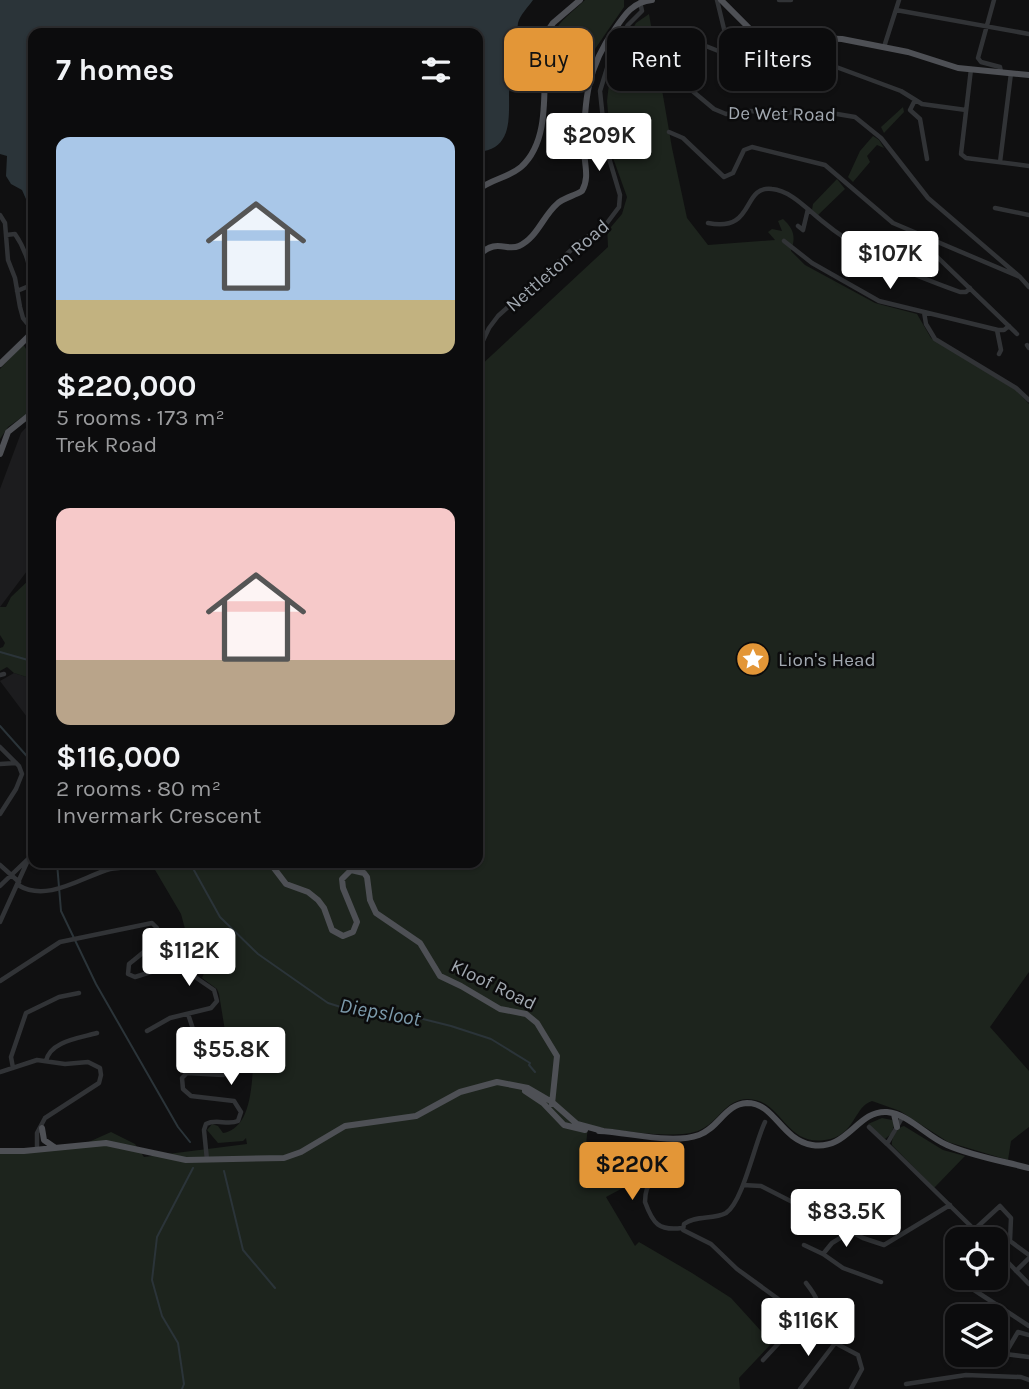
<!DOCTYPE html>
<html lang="en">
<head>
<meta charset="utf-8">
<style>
  :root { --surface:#0c0c0d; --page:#1a1a1b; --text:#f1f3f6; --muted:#9a9b9d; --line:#2c2c2e; --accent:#e39637 }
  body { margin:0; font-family:Karla,sans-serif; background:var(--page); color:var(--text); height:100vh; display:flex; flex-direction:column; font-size:26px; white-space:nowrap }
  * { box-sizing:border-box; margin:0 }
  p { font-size:23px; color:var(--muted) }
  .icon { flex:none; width:38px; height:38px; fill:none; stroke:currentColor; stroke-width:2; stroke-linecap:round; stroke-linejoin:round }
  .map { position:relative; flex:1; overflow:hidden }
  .side { position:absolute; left:28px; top:28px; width:455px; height:840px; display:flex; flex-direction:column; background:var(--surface); border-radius:14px; box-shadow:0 2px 5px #0004,0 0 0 2px var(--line) }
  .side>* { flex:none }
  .banner { position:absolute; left:504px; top:28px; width:420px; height:63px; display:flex; gap:14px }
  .buttons { position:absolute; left:945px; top:1227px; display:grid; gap:14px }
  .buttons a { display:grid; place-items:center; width:63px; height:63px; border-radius:14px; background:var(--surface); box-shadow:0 2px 5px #0004,0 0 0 2px var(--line); font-size:35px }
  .price { position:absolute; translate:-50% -60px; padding:0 16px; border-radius:7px; background:#fff; color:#222; font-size:23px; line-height:46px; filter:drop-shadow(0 2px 4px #0008) }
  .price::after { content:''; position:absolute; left:50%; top:42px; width:21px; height:16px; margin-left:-10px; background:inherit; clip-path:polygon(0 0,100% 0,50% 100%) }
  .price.active { background:var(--accent); color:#111 }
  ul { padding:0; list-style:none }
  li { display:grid; align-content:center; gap:14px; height:371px; padding:0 28px }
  li span { display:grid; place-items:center; height:217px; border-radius:14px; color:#555 }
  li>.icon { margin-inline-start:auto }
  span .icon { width:126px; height:126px; fill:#fffc; stroke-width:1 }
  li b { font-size:30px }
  h2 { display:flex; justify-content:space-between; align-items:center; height:84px; padding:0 28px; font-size:30px }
  .tag { padding:0 24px; border-radius:14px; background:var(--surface); box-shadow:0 2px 5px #0004,0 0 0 2px var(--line); font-size:24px; line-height:63px }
  .tag.active { background:var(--accent); color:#111 }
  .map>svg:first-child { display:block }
  .built { fill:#1c1c1e }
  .green { fill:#1d241d }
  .water { fill:#2b3439 }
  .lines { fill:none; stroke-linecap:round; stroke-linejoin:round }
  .stream { stroke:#2b3439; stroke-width:2 }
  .minor { stroke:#313336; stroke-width:4.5 }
  .major { stroke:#4e5055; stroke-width:6 }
  .labels { text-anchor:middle; stroke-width:5; stroke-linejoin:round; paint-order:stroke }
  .street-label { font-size:19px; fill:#a2a9b1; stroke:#0b0b0c }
  .poi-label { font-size:19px; fill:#a2a9b1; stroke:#0b0b0c; text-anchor:start }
  .water-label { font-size:21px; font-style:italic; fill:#7b99aa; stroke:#0b0b0c }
</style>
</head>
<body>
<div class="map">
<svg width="1029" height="1389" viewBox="0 0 1029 1389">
  <rect width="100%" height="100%" fill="#101011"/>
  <path class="built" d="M 33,420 L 33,563 L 0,607 L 0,489 L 21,433 Z
    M 14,673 L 33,679 L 33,725 L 0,681 Z"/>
  <path class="green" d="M 585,0 L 624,0 L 624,7 L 595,49 L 591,48 L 581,37 L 579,37 L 581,45 L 592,53 L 587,57 L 586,68 L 574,69 L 552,51 C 554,45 551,39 554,34 C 559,20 574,11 585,0 Z
    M 649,14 L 672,148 L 687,218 L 708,245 L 775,240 L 768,232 L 772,229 L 782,231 L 778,221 L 783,219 C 794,229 796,237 791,251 L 805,265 L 875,303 L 917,314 L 931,338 L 1016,390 L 1029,404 L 1029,972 L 990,1027 L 1029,1071 L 1029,1127 L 1011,1141 L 1008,1160 L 948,1142 L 900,1111 L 872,1101 C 853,1107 856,1136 825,1140 C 784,1146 783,1100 748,1099 C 725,1099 719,1122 700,1130 C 677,1141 614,1129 588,1126 L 586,1145 L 597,1147 L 607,1159 L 608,1154 L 636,1181 L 606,1197 L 635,1246 L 639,1242 L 692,1273 L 731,1298 L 772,1343 L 739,1378 L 740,1389 L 0,1389 L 0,1154 L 82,1145 L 111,1132 L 135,1144 L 144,1157 L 247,1144 L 246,1138 L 243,1141 L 218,1143 L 207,1130 L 212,1124 L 218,1126 L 223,1133 C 256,1128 252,1069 254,1043 L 226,1037 L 219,994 L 217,989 L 202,978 L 204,973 L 196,969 L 191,970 L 183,959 L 188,940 L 181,914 L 151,863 L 478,863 L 478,368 L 608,247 L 607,226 L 611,227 L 622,214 L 627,197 L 612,155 L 607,101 L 611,66 L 636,23 Z
    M 903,107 L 904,112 L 884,133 L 881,127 Z
    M 873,136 L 879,140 L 884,148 L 877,145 L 867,156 L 870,162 L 853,182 L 848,177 L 860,151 Z
    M 837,179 L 845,189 L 818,215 L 812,210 L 813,204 Z
    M 23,344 L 28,352 L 31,352 L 33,347 L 33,409 L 8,427 L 0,439 L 0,369 Z
    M 31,578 L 33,679 L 14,673 L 7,667 L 0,671 L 0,648 L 3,647 L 5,643 L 0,635 L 0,607 L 6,607 L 11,597 Z
    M 882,1118 L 892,1120 L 895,1123 L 891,1134 L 885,1139 L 868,1124 Z
    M 904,1126 L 943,1150 L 965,1156 L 934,1188 L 892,1145 C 891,1139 897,1127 904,1126 Z"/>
  <path class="water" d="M 0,0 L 533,0 C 528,7 520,15 518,23 C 516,36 520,49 518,62 C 517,73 509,82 509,93 C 509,120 512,149 478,152 L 478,33 L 33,33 L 33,215 L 22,190 L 11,184 L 6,176 L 7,156 L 0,154 Z"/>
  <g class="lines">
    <path class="stream" d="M 0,652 L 28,660 L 33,665
      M 0,726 L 33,763
      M 57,863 L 61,911 L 96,984 L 178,1127 L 190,1142
      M 190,863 L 220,917 L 258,954 L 328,1003 L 347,1009 L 383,1009 L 451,1026 L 491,1039 L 530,1063 L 529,1065 L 535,1072
      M 224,1171 L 243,1250 L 275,1288
      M 182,1389 L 184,1384 L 178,1343 L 162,1316 L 152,1280 L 157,1237 L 193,1168"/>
    <path class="minor" d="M 779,0 L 791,0
      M 994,0 L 978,58 L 981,62 L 1000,67 L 1001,72
      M 896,10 L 1029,34
      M 655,44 L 676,38 L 688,39 L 726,54 L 725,33 L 717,0
      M 791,46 L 793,51 L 901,91 L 922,104 L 966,110
      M 884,47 L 899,0
      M 971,69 L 961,154 L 966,158 L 1029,166
      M 756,74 C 752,57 767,56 777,45
      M 656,85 L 671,81 L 678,83 L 690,89 L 714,109 L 726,114 L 749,111 L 837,114 L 855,117 L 881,138 L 928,198 L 1020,277
      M 915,100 L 910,110 L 920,119 L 927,159
      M 669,132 L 683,138 L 724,177 L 733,173 L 744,150 L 752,147 L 825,165 L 893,223 L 1020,277 L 1029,287
      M 1000,162 L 1011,73
      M 995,208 L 1029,215
      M 0,215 L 5,223 L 8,260 L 15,278 L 20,307 L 23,318 L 27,323 L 33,322
      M 708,223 C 756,233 741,185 772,189 C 790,190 808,210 822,221 C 863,255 910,274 960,292 L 966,292 L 970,288
      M 798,226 L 803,230 L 808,209
      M 6,235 L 15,234 C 24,247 34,271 29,286 L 17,291
      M 784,241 L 812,263 L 879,301 L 998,330 L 1004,330 L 1009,326
      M 934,241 L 931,248 L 933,253 L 1017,334
      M 924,312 L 926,324 L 935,339 L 1016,388 L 1029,400
      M 997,330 L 1001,350 L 999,354
      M 1027,345 L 1029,348
      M 478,351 L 489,328 L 498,316 L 580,242 L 607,223 L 619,207 L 620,195 L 606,148 L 600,91 L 612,52 L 628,25 L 642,11 L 640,2
      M 0,675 L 4,674
      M 0,747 L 19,766 L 22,774 L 16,789 L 0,814
      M 0,764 L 16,763
      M 0,865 L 19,882
      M 18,885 C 47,903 82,877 110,869 C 119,867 128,869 137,863
      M 0,886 L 29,858 L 33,850
      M 0,922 L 29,858
      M 0,981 L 60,942 L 152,923 L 157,928 C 158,943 140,955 129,964 L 128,974 L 135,977 L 173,965 L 179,966 L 214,990 L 217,1001 L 211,1008 L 170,1018 L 147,1031
      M 188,1014 L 194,1032 L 227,1054 L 233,1064 L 230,1072 L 223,1075 L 187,1073 L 182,1078 L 183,1089 L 191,1096 L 234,1101 L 241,1112 L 238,1121 C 227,1126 217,1118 206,1124 L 204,1130 L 207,1160
      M 46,1061 C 50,1041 80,1038 97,1033
      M 13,1068 L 11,1057 L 26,1013 L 59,997 L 79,993
      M 0,1072 L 37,1060 L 65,1064 L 88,1062 L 100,1068 L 101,1075 L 99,1083 L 45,1118 L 37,1133 L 37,1150
      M 902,1118 L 887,1144 L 984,1239
      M 765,1122 C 755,1142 743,1202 726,1213 C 713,1220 696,1215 684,1224 L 683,1230 L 711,1244 L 737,1269 L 803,1317 L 820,1325 L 839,1345 L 858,1355 L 862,1369 L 851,1389
      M 869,1127 L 887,1144
      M 677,1179 C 657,1174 645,1180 645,1202 C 653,1224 659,1231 682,1228
      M 743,1185 L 761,1186 L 863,1238 L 884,1245 L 950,1205
      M 975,1229 L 1000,1206 L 1011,1218 L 1010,1241 L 1029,1255
      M 804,1245 L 823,1254 L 843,1268 L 881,1282
      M 996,1250 L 1029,1284
      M 823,1254 L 832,1243 L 850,1232
      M 1016,1271 L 1029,1258
      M 806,1283 C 817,1297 822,1305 815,1322
      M 971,1288 L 1029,1326
      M 1029,1335 L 1018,1332 L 1005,1354 L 1029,1357
      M 763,1360 L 803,1317
      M 906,1384 L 966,1375 L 1021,1377 L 1029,1380
      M 800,1389 L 836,1342"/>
    <path class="major" d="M 721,0 L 757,36 L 777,45 L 797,45 L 817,38 L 842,39 L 908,52 L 958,68 L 1029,75
      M 478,190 C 491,179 508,178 521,167 C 555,137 540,73 547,32 L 553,23 L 580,0
      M 478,256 C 497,237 506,252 519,246 C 537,238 543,216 557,204 C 563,198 574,196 582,191 C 590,177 584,164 584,148 C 584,102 587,67 615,29 C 625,14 633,2 652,0
      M 0,364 L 33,332
      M 0,454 L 8,432 L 33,412
      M 270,863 L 286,884 L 308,892 L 318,900 L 324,908 L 332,930 L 343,936 L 353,932 L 357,922 L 343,888 L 342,879 L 351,870 L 364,873 L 367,877 L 370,900 L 376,913 L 420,943 L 440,976 L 461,986 L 500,1009 L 526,1014 L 537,1023 L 557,1056 L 552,1104
      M 525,1091 L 543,1103 L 564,1125 L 585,1130
      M 894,1114 L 897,1127
      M 42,1128 L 44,1140 L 54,1147
      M 599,1131 C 629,1132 671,1145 699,1135 C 719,1128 725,1104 747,1103 C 775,1103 780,1139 812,1145 C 848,1151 857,1110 887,1112 C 909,1114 927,1137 947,1145 C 972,1156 1002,1161 1029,1168
      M 0,1151 L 24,1151 L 106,1143 L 186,1160 L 284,1158 L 301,1152 L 345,1126 L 416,1116 L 460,1092 L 497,1082 L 528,1088 L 552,1102 L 577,1124 L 603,1131"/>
  </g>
  <defs>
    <g id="sight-disc" transform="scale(1.75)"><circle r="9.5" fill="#e39637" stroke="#0b0b0c"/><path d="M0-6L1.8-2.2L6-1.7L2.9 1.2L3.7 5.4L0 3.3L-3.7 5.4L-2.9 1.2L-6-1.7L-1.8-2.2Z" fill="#fff"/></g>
  </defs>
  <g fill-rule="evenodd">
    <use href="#sight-disc" x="753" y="659"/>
  </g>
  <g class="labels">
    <g class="street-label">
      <text transform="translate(782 113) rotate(1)" y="7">De Wet Road</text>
      <text transform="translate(557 265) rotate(-41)" y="7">Nettleton Road</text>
      <text transform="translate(494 984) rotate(26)" y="7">Kloof Road</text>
    </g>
    <g class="poi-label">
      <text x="778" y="666">Lion's Head</text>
    </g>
    <g class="water-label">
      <text transform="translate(380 1012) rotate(10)" y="7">Diepsloot</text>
    </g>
  </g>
</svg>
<div class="buttons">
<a><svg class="icon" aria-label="locate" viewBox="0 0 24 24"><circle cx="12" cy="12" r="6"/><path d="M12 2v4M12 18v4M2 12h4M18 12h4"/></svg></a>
<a><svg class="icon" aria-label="layers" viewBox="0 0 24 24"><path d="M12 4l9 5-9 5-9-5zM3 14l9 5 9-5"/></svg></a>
</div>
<b class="price" style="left:599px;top:173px">$209K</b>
<b class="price" style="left:890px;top:291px">$107K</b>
<b class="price" style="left:189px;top:988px">$112K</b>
<b class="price" style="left:231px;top:1087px">$55.8K</b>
<b class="price active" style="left:632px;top:1202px">$220K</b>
<b class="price" style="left:846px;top:1249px">$83.5K</b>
<b class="price" style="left:808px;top:1358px">$116K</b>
<div class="banner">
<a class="tag active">Buy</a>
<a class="tag">Rent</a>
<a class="tag">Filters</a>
</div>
<section class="side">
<h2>7 homes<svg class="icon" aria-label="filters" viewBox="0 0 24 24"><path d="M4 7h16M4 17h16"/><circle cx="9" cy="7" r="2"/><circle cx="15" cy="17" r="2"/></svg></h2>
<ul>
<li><span style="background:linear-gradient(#a9c7e8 75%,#c2b280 0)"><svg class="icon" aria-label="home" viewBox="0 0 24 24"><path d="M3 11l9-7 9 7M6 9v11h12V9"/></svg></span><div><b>$220,000</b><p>5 rooms · 173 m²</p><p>Trek Road</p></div></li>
<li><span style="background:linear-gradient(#f6c9c9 70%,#b9a48a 0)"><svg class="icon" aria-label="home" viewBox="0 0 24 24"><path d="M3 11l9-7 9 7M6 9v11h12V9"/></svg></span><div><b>$116,000</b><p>2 rooms · 80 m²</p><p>Invermark Crescent</p></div></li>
</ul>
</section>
</div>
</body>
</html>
